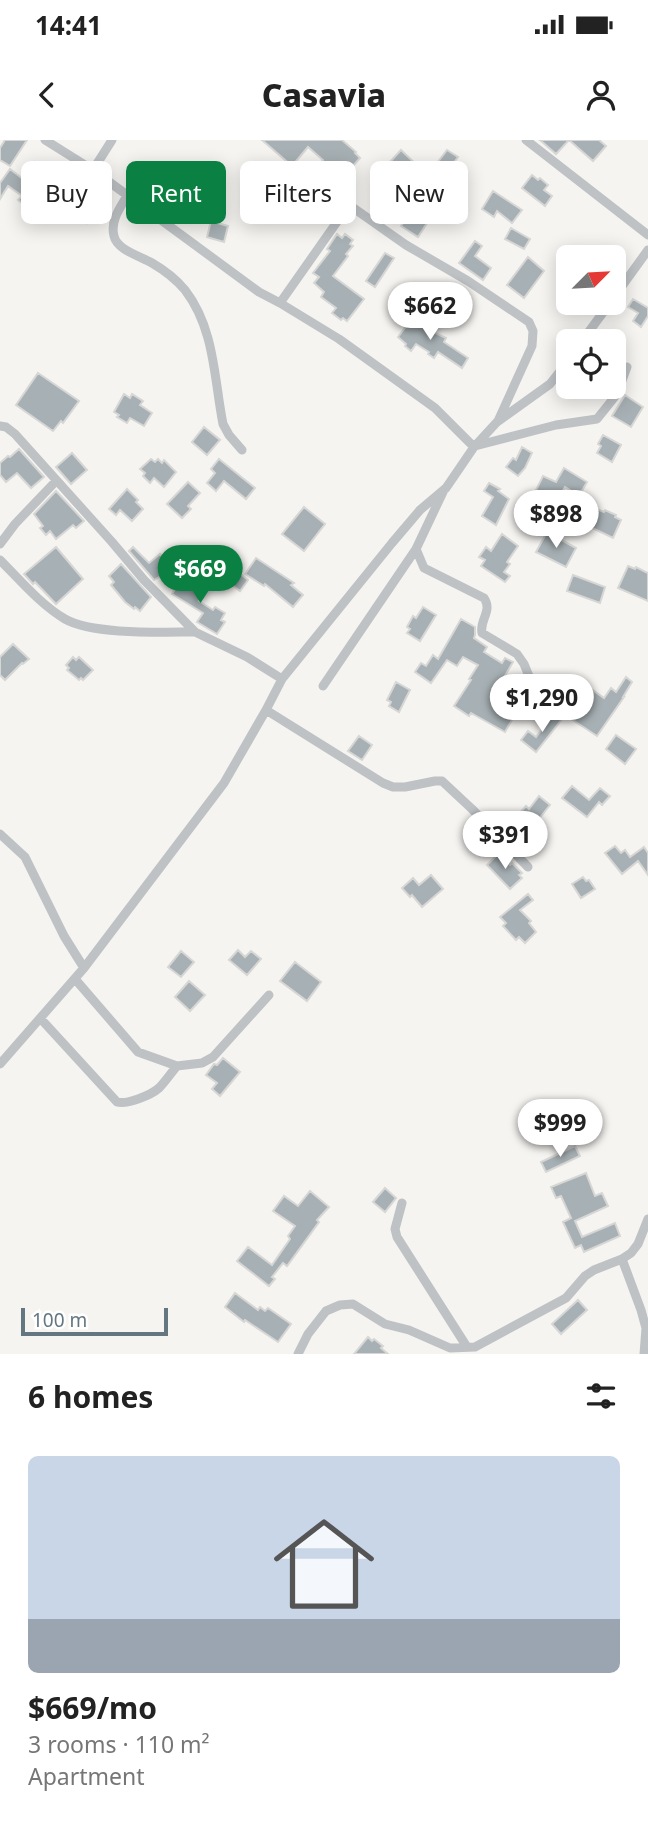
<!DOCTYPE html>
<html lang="en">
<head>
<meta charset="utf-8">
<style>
  :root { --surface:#fff; --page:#f6f6f6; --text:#222; --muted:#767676; --line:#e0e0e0; --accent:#0b8043 }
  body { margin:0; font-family:"Noto Sans",sans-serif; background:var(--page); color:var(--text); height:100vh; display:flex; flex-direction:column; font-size:26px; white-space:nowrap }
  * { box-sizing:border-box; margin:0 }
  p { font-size:23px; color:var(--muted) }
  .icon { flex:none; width:38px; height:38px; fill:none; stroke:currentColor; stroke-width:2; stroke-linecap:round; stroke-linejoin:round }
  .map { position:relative; height:1214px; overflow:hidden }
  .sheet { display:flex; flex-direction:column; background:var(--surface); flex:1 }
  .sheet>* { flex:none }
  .hud { position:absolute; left:21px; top:21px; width:607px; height:63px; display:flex; gap:14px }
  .needle { width:46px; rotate:66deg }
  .buttons { position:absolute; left:556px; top:105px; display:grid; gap:14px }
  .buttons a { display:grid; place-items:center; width:70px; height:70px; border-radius:10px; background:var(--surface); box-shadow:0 4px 18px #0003; font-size:35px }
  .scale { position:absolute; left:21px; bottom:18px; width:147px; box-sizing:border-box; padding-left:7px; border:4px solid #647781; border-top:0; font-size:19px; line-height:24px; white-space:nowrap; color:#647781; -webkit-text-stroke:5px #fff; paint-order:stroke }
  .price { position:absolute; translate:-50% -60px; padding:0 16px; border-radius:24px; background:#fff; color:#222; font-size:23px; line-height:46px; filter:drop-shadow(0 2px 4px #0008) }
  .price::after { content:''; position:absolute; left:50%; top:42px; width:21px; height:16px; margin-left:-10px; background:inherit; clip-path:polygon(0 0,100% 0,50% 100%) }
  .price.current { background:var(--accent); color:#fff }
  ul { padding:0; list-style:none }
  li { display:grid; align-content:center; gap:14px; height:371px; padding:0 28px }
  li+li { border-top:2px solid var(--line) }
  li span { display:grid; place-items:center; height:217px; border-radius:10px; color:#555 }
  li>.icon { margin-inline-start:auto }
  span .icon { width:126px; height:126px; fill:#fffc; stroke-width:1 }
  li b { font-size:30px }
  h2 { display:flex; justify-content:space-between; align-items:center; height:84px; padding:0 28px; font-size:30px }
  .pill { padding:0 24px; border-radius:10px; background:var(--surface); box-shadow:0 4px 18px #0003; font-size:24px; line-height:63px }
  .pill.current { background:var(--accent); color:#fff }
  .status { display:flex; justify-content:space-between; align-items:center; height:49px; padding:0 35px; background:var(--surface); direction:ltr }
  .status svg { height:19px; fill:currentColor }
  header { display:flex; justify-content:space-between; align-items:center; height:91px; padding:0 28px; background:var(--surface); font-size:32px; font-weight:800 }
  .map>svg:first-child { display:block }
  .building { fill:#a7b0b4; stroke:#d6d6d4; stroke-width:2 }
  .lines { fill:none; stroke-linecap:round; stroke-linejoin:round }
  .street { stroke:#bec2c5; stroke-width:9 }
</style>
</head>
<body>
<div class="status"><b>14:41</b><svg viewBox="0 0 49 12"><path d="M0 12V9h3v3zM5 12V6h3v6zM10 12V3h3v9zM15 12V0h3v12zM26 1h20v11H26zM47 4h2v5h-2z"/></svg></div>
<header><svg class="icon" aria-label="back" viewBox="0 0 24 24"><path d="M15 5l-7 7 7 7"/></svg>Casavia<svg class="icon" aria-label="person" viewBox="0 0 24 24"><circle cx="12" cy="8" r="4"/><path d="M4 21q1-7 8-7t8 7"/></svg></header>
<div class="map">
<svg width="648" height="1214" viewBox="0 0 648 1214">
  <rect width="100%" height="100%" fill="#f5f4f1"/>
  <path class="building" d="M 5,0 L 27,0 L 10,26 L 0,20 L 0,8 Z
    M 262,0 L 342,0 L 356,12 L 355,13 L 360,18 L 347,33 L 342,29 L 319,57 L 303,44 L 323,20 L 308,7 L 292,26 Z
    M 540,0 L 599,0 L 606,6 L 593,21 L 569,0 L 556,14 Z
    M 401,10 L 423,31 L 426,27 L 431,31 L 447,10 L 458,17 L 442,39 L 444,41 L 429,60 L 438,66 L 418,97 L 401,86 L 406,78 L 397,72 L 414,46 L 390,22 Z
    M 35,22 L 45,30 L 48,26 L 57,33 L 30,69 L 18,60 L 22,56 L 8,46 L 0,59 L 0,43 L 10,29 L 23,39 Z
    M 532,35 L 538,40 L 540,38 L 548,45 L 544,50 L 552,56 L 545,66 L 522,48 Z
    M 83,44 L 104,59 L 87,83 L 66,67 Z
    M 493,51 L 522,70 L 512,83 L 497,71 L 494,77 L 482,69 Z
    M 211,81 L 228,86 L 224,102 L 207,97 Z
    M 511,88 L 530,99 L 524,109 L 505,99 Z
    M 337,94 L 342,98 L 345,94 L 353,100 L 350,104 L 353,106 L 346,114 L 348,116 L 333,136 L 364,159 L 347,181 L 343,178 L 341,180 L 332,173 L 336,168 L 321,157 L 324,152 L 314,143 L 319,137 L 313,133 L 330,111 L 327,109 Z
    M 475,101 L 482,106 L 475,116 L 491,128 L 483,140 L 459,123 Z
    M 385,113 L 394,118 L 375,147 L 366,141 Z
    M 528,117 L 544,131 L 524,158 L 507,145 Z
    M 407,144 L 415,150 L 413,154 L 422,160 L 413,173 L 396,161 Z
    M 633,159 L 648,168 L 648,176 L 641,187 L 633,181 L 638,173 L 628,167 Z
    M 413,177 L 433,192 L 446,198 L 444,202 L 468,218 L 462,228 L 438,212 L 434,218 L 428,214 L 429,212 L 416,204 L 411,211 L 405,206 L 406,204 L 398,197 Z
    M 38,233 L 79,261 L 63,283 L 61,281 L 53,291 L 16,265 Z
    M 124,254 L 130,258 L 132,254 L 143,261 L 140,265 L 152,273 L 144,286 L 130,278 L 127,283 L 117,277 L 119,275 L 114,272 Z
    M 625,255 L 643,267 L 631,287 L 612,276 Z
    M 204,287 L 220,300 L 207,315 L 192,302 Z
    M 603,295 L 621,305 L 612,322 L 597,313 L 601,306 L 598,304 Z
    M 522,307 L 532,313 L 525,328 L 518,336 L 506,327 L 513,318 L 516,320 Z
    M 19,309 L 44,337 L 31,348 L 17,333 L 6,342 L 0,335 L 0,323 L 8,316 L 10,317 Z
    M 72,313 L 87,330 L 71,344 L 56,327 Z
    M 151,319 L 155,322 L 158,319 L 162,323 L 164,320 L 176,332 L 164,347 L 154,338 L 150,343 L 143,336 L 145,333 L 140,329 Z
    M 219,319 L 255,348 L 246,359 L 224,341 L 216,351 L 207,343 L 215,333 L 211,329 Z
    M 564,328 L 587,342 L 579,356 L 565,347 L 555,365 L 534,354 L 543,336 L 556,342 Z
    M 188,342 L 200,353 L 188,366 L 191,369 L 182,378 L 167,364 Z
    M 489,343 L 500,349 L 498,351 L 509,359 L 496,385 L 482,376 L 493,357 L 484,351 Z
    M 127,349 L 138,360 L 136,362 L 143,369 L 132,381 L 120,370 L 116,375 L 109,369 Z
    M 56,351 L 84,381 L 76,388 L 73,385 L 56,399 L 50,391 L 46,395 L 40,388 L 43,386 L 34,374 Z
    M 304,367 L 325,384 L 304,411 L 282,394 Z
    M 594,368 L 604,372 L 605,370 L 616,375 L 615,377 L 621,380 L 613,398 L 586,385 Z
    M 547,392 L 576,408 L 566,427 L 536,412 Z
    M 502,394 L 518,406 L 507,422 L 510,424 L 504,432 L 510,436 L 505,442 L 481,426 L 485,420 L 479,417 L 486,407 L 491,411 Z
    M 56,407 L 83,439 L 56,464 L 35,442 L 33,444 L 24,434 Z
    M 133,407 L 149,423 L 160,414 L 172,429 L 154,440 L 129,411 Z
    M 256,418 L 294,443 L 291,445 L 303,455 L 293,467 L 265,444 L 264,446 L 245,434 Z
    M 121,424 L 151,457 L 140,471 L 135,467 L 134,469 L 125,462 L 111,445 L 114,442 L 109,436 Z
    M 628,426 L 635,429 L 636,427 L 648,433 L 648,461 L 618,448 Z
    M 233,428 L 248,440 L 240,451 L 224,439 Z
    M 573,435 L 605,447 L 600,463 L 567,451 Z
    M 182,438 L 187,441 L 189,438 L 200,445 L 197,449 L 205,453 L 199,461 L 213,470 L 215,467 L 225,473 L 221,480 L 225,482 L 217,494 L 197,482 L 203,473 L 172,454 Z
    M 423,467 L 436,475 L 420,501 L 407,493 L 410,489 L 407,487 L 413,476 L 416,478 Z
    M 461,479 L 475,487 L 475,495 L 474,498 L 487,507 L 484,512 L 502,523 L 505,518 L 513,522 L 499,546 L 506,552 L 498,563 L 516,573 L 505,592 L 471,573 L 469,576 L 454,566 L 471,540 L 469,539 L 478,525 L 463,517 L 457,526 L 447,520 L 431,543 L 415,532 L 421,523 L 426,526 L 433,515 L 438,519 Z
    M 13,504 L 29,519 L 23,524 L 22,523 L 5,540 L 0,535 L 0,517 Z
    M 73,517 L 76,520 L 79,517 L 93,530 L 83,540 L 81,538 L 79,540 L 67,530 L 69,528 L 66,525 Z
    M 626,537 L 632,542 L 623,557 L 624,557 L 597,596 L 562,573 L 583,543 L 604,558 L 611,548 L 616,552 Z
    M 396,542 L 410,550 L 399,572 L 389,566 L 391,562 L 387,560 Z
    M 554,573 L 562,579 L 536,612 L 521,600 L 528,591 L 536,597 Z
    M 616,595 L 636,609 L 625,624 L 606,609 Z
    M 359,596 L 372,605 L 362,620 L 348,611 Z
    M 572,646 L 589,660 L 600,648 L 610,656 L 602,665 L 599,662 L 587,677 L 562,658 Z
    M 539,656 L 550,665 L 539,679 L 542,682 L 535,690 L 517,676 L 526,666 L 529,669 Z
    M 615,706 L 621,713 L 625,710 L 630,717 L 644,707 L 648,713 L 648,735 L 638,721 L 622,734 L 605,713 Z
    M 498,714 L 510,725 L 512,723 L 522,733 L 519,735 L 522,738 L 510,749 L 487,725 Z
    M 431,735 L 443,749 L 422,767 L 412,755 L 410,757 L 402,748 L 413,738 L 419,745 Z
    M 583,737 L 586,741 L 589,740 L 595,749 L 581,758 L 572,744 Z
    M 528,754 L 533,760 L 520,770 L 531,781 L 529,783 L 536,792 L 525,803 L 519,797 L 516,800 L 503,786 L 506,783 L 500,777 Z
    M 238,810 L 245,817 L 251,811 L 261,819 L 247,835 L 229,820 Z
    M 181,811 L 194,822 L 181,837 L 168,827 Z
    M 295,822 L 321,842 L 307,861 L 280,841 Z
    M 189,841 L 205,855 L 190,871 L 175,857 Z
    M 223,918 L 240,932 L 220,956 L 212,949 L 217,943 L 206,935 L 214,924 L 217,925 Z
    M 575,1006 L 580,1016 L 546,1032 L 541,1022 Z
    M 586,1033 L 595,1056 L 602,1053 L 608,1066 L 575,1081 L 582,1097 L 615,1083 L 620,1096 L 584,1112 L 581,1105 L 575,1108 L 563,1082 L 571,1078 L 561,1056 L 556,1058 L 551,1047 Z
    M 385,1048 L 396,1058 L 385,1072 L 373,1062 Z
    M 310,1051 L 329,1067 L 317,1080 L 319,1082 L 287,1126 L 283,1123 L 272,1137 L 275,1139 L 269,1146 L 237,1121 L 248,1107 L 272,1125 L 290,1099 L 288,1096 L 295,1086 L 273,1071 L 284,1056 L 298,1066 Z
    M 235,1153 L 258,1170 L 260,1167 L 265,1171 L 268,1168 L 291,1184 L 278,1202 L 245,1180 L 244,1182 L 225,1167 Z
    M 578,1160 L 587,1170 L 561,1194 L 552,1184 Z
    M 368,1197 L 372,1201 L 374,1199 L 383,1206 L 381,1208 L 388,1214 L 354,1214 Z"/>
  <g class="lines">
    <path class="street" d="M 45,0 L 93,30 L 259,152 L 280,163 L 339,199 L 435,268 L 474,307
      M 526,0 L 648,95
      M 93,30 L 112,0
      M 127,56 C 120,68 110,81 114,96 C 117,110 140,116 152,123 C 164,130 176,139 185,150 C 215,189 214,239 223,284 L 229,295 L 242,310
      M 614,157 L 648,110
      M 280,163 L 339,79 L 352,67 L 406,105 L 468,141 L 529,182 L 533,191 L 532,206 L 498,281
      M 582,201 L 610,163
      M 0,286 L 6,287 L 15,294 L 112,402 L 144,440 L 195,492 L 247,517 L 282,539
      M 475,306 L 556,285 L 597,279 L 617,254 L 627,227
      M 0,404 L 15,384 L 56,341
      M 416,409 L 424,428 L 484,458 C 493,471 479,480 482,493 L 517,514 L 524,524 L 533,546
      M 0,420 C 20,440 41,465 65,479 C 93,495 163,492 195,492
      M 323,546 L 416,409 L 443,352
      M 266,570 L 383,643 L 393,647 L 405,647 L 435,641 L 442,641 L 472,669 L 528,727
      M 0,694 L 25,717 L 64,796 L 84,828
      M 75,839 L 138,912 L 177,926 L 202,923 L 213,917 L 269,855
      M 40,878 L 117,962 C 127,965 151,955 159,948 C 165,942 171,933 177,926
      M 0,924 L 84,828 L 224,643 L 266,570 L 282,539 L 392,403 L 420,370 L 446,348 L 474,307 L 497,282 L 550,244 L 569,220
      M 402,1063 L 395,1089 L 397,1097 L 467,1207
      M 622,1119 L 641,1170 L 646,1188 L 644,1214
      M 298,1214 L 308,1194 L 326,1171 L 340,1165 L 353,1164 L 385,1184 L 409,1190 L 450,1208 L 475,1207 L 566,1158 L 585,1136 L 594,1130 L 622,1119 L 631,1113 L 638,1104 L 648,1079"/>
  </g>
</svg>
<div class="buttons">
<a><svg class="needle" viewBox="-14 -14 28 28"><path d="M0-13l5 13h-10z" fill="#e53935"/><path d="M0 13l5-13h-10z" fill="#767676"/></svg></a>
<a><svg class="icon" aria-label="locate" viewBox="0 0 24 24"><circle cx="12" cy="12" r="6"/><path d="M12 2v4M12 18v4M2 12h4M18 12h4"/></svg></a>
</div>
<div class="scale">100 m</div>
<b class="price" style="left:430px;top:202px">$662</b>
<b class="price" style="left:556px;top:410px">$898</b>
<b class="price current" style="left:200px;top:465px">$669</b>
<b class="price" style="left:542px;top:594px">$1,290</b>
<b class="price" style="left:505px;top:731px">$391</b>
<b class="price" style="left:560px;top:1019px">$999</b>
<div class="hud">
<a class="pill">Buy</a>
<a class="pill current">Rent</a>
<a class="pill">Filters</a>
<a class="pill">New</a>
</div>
</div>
<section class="sheet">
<h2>6 homes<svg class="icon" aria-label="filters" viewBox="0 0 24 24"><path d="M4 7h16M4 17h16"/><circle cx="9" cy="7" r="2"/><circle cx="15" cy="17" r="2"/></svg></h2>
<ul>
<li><span style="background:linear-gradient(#c9d6e8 75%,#9aa5b1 0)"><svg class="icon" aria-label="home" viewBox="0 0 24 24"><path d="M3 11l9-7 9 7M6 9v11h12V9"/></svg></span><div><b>$669/mo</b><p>3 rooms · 110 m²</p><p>Apartment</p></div></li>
</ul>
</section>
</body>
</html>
